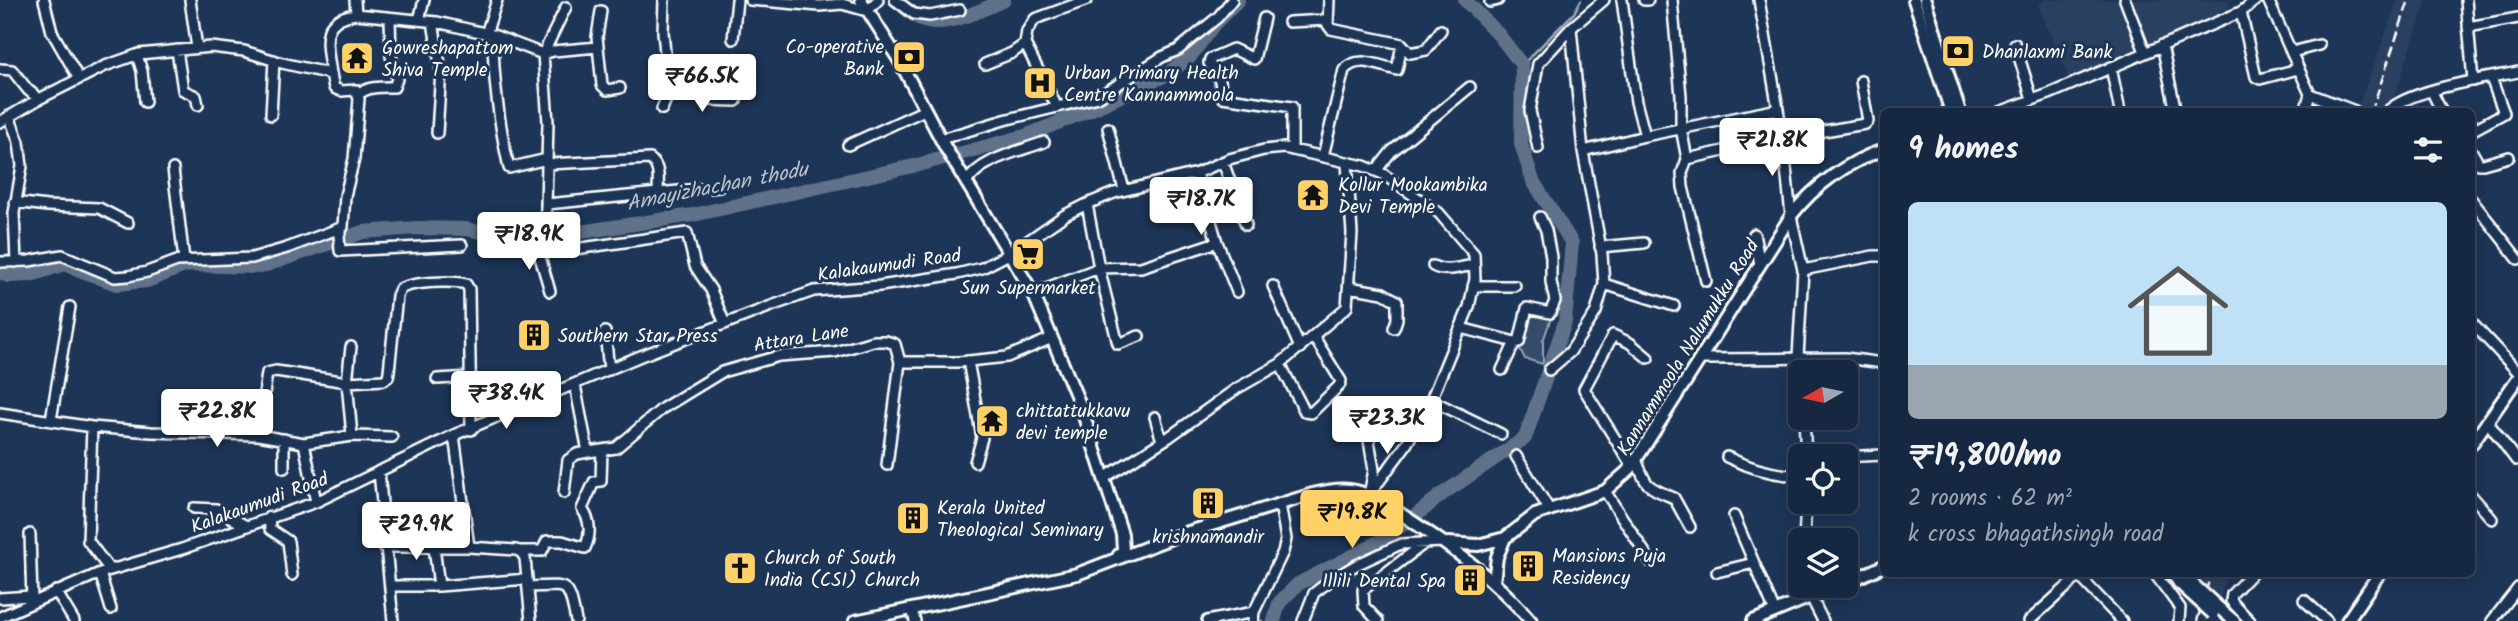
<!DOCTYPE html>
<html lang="en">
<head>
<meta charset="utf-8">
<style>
  :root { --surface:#162841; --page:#1f3048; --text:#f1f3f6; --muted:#9ea6b1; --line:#35445a; --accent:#ffd166 }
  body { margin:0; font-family:Kalam,sans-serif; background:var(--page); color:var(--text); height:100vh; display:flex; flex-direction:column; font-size:26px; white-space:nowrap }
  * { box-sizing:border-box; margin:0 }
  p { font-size:23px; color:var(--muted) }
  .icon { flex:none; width:38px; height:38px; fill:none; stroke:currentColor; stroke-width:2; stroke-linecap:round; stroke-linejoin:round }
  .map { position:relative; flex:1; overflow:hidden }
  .panel { position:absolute; left:1880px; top:108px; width:595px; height:469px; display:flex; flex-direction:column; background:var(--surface); border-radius:10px; box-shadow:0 4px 18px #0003,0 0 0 2px var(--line) }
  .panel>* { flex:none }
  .needle { width:46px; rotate:261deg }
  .controls { position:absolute; left:1788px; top:360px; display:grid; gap:14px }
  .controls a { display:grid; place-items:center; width:70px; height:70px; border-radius:10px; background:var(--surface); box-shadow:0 4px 18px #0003,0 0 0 2px var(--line); font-size:35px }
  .price { position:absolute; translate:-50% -60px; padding:0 16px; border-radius:7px; background:#fff; color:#222; font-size:23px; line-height:46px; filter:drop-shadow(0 2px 4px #0008) }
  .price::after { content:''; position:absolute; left:50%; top:42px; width:21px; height:16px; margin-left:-10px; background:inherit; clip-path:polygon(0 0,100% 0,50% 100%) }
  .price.on { background:var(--accent); color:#111 }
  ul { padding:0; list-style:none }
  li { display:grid; align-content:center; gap:14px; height:371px; padding:0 28px }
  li+li { border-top:2px solid var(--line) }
  li span { display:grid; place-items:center; height:217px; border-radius:10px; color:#555 }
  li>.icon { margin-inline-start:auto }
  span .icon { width:126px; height:126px; fill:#fffc; stroke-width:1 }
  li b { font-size:30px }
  h2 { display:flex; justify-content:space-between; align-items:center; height:84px; padding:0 28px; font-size:30px }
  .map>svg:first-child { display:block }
  .built { fill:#2a4161 }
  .green { fill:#364b69; stroke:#9aa5b4; stroke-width:2 }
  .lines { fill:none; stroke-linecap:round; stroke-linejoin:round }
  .stream { stroke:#a0aab8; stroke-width:2.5 }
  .river { stroke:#617289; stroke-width:14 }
  .minor-casing { stroke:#fff; stroke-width:14 }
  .major-casing { stroke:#fff; stroke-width:16 }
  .minor { stroke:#1d3557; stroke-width:9 }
  .major { stroke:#1d3557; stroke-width:10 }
  .rail { stroke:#fff; stroke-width:2.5; stroke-dasharray:10 5; stroke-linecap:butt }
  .major-bridge-casing { stroke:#fff; stroke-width:16; stroke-linecap:butt }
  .major-bridge { stroke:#1d3557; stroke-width:10 }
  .labels { text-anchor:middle; stroke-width:6; stroke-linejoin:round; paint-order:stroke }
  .poi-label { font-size:19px; fill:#fff; stroke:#1d3557; text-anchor:start }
  .street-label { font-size:19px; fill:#fff; stroke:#1d3557 }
  .water-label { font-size:21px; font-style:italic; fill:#b8c0ca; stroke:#1d3557 }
</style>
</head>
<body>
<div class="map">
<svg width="2518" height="621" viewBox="0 0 2518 621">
  <rect width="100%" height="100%" fill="#1d3557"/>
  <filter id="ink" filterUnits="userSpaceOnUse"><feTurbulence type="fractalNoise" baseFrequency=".0143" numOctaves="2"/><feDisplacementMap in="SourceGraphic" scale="14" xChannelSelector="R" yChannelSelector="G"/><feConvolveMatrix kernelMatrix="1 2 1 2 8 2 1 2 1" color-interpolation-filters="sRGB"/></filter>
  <g filter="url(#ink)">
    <path class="built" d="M 2043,0 L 2228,0 L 2230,7 L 2152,46 L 2069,79 L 2038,5 L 2043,2 Z
      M 2398,0 L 2427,0 L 2389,112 L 2356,112 Z
      M 2197,574 L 2228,574 L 2213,618 L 2187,606 Z"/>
    <path class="green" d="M 1528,312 L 1551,318 L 1543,341 L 1543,364 L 1525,359 L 1519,347 Z"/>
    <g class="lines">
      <path class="stream" d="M 1522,65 L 1574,13 L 1581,0
        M 1260,621 L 1262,621"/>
      <path class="river" d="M 904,7 C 932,38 973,13 1004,0
        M 0,272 L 8,276 L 31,275 L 64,264 L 116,284 L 147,281 L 187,265 L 260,267 L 363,232 L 417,228 L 466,229 L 504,237 L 567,234 L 693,215 L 918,165 L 1025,136 L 1090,110 L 1164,76 L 1189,58 L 1214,24 L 1238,0
        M 1274,621 L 1279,603 L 1298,584 L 1368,548 L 1409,521 L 1441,495 L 1525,438 L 1565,322 L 1572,243 L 1533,181 L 1521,144 L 1522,65 L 1499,35 L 1465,0"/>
      <g class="minor-casing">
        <path id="minor" d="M 44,0 L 52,32 L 79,79
          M 190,0 L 197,48
          M 750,0 L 819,6 L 842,4 L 867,11 L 878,0
          M 895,0 L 914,14 L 930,16 L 960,10
          M 1622,0 L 1636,102 L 1645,136
          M 1644,0 L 1648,0
          M 1672,0 L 1681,96 L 1681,128 L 1687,159 L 1783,138 L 1865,124 L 1868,121 L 1861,81
          M 1759,0 L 1783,138 L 1791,216 L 1803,270 L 1798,357 L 1801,397
          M 2125,0 L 2145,52
          M 2268,0 L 2310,94 L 2305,112
          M 2466,0 L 2473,81
          M 1490,2 L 1498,0
          M 601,11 L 597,37 L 602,85 L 607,90 L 620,88
          M 2241,12 L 2256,77 L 2260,79 L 2298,69
          M 356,14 L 437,22 L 493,35 L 543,54 L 548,122 L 547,164 L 650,159 C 661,167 658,181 658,193 L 719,187
          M 1264,18 L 1254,59 L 1233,49 L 1210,59 L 1209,63 L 1220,80 L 1222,97 L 1292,107 L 1292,150
          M 419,20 L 424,0
          M 433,22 L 441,70 L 437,133
          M 1289,22 L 1327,20
          M 2468,27 L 2518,18
          M 486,34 L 497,0
          M 493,35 C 493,81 499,123 509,168 L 547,159
          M 733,39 L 737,0
          M 1025,44 L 1057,107
          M 1402,44 L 1410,53 L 1426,50 L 1441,30
          M 2015,44 L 2032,99
          M 2162,45 L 2176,112
          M 177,50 L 183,90 L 196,96 L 198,105
          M 543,54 L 553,51 L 598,47
          M 543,54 L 566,7
          M 2292,54 L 2296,51 L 2319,45
          M 137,55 L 142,71 L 145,102
          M 985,64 L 1012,53 L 1025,44 L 1027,31 L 1035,19 L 1087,0
          M 2111,67 L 2120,112
          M 0,69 L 12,70 L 28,90 L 39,99 L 105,66 L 139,54 L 211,47 L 244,51 L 282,63 L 331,74 C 327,44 318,19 356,14 L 355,0
          M 669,92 L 694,93 L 707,100 L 736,101
          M 2432,92 L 2442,112
          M 359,94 C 368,86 383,87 394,87 L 397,79 L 391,56 L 390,18
          M 2310,94 L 2355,111
          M 662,109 L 669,92 L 663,32 L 664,0
          M 1999,112 L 2049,94 L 2241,12 L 2256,0
          M 2387,112 C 2406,90 2488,78 2518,72
          M 271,115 L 274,60
          M 9,116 L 19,142 L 22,166 L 14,213 L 16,262
          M 0,122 L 39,99
          M 1108,128 L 1124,190
          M 2471,131 L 2504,113 L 2491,78
          M 941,139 L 1004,120 L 1098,97 L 1162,57 L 1178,50 L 1218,17 L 1232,0
          M 848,145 L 925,110
          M 1538,148 L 1530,111 L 1538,64 L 1571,28
          M 2471,150 L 2479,164 L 2483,164 L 2509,157
          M 1583,151 L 1645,136 L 1778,109
          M 1323,156 L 1344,70 C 1358,54 1379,66 1397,70 L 1402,44 L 1331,29 L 1328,25 L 1329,0
          M 1687,159 L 1682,173 L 1683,187 L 1706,281
          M 1223,162 L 1246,225
          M 547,164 L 545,249 L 540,247 L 561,251 L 687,233 L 695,266 L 711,290 L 725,324
          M 173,169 L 184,260
          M 1376,171 L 1391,152 L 1470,87
          M 1197,173 L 1217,242 L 1237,292
          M 966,183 C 981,158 1019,152 1044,142
          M 2471,199 L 2518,259
          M 15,202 L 47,206 L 99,208 L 128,223
          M 547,204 L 658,193
          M 1087,204 L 1099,268 L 1118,344 L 1139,336
          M 343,227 L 339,235 L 340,251 L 462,245
          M 1754,234 L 1760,264
          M 540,247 L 540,257 L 550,291
          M 1600,247 L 1644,243
          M 0,262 L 29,261 L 62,255 L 115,277 L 128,276 L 147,272 L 177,261 L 252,258 L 287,248 L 343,227 L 345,196 L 354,159 L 359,99 L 356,90 L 341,91 L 334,88 L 331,74
          M 1433,266 C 1445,273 1461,267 1474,265
          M 1803,270 L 1873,256 L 1883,256
          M 1604,284 L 1674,306
          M 1273,286 L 1300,348
          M 1473,286 L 1515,286
          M 1349,287 L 1383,293 L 1397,301 L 1397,319 L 1394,328
          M 1033,293 L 1099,268 L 1141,267 L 1217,242
          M 2471,322 L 2518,372
          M 1461,328 L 1515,342
          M 605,332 L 609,370
          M 351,347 L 347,382 L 352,436
          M 1701,359 L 1845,358 L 1883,363
          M 968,361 L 982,438 L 975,462
          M 1280,364 L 1305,412 L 1311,413 L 1339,386 L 1341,381 L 1314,337
          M 1502,370 L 1515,342 L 1519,342 L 1527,308 L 1550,313 L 1555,301 L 1551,282 L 1551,257 L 1546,230 L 1540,217
          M 1549,370 L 1570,352 L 1596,312 L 1604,284 L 1602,254 L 1583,151 L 1571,28 L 1604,0
          M 437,379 L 471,377
          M 575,385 L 588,452 L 616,448 L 663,408 L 722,372 L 779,356 L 835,352 L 873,341 L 886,341 L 895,344 L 900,362 L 959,362 L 1007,357 L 1052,338
          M 1431,400 L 1501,434
          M 0,413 L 92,427 L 88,541 L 110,570
          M 1365,416 L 1374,470 L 1370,490
          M 1155,417 L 1162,441
          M 1804,418 L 1806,457
          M 51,420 L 70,307
          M 2487,421 L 2516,460
          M 92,427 L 151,432 L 258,435 L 304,443 L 316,502
          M 169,433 L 174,403
          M 258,435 L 267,373 L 276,371 L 347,382 L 384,380 L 388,377 L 389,371 L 397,296 L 400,289 C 412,282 452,280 466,284 L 469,289 L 471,430
          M 454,435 L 469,547 L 516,550 L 521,552 L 525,558 L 531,621
          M 284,439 L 284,468
          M 304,443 L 352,436 L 392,437
          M 1516,456 L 1549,509
          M 1727,457 C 1749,468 1776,475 1801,476
          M 1841,457 L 1883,455
          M 1636,459 C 1647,488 1646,486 1674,498 L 1690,527
          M 887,465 L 900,362
          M 1632,466 L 1584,389 L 1613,335 L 1630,343 L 1648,358
          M 379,471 L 393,621
          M 1104,478 L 1169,437 L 1236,389 L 1280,364 L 1347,307 L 1352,233 L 1347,163
          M 1605,491 L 1651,562
          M 564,493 L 568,460 L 577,454 L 588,452
          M 2471,495 L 2492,519
          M 194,508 L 216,509 L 246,526
          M 1734,516 L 1775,612
          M 269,517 L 270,529 L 288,541 L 292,575
          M 30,534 L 32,601
          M 1804,541 L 1806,502
          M 384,547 L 434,547 L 439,586
          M 434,547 L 469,547
          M 520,551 L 542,551 L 547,541 L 562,541 L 585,548 C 591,535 591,520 582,509 L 594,482 L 601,481 L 602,450
          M 1717,572 L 1754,563
          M 100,573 L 111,609
          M 2077,574 L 2122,621
          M 2155,574 L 2180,608 L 2179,621
          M 390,586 L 439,586 L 527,579
          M 1809,586 L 1811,597 L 1823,621
          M 528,587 C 568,586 568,580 576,621
          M 56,591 L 74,621
          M 0,598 L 31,596
          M 2304,600 L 2327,621
          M 912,609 L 915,621
          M 0,617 L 100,573 L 182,549 L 316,502 L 454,435 L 638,357 L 774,305 L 814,291 L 880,286 L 957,274 L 982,268 L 1009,254 L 1065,215 L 1087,204 L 1114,193 L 1197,173 L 1229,159 L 1264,150 L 1284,148 L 1364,166 L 1383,174 L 1439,213 L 1474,254 L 1475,279 L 1469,307 L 1431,400 L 1406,445 L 1369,495
          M 1207,621 L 1254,612
          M 1253,621 L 1254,612 L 1283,552 L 1286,539 L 1280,504
          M 1303,621 L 1314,593 L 1331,580 L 1356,565 L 1401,544 L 1443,542
          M 1378,621 L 1364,606 L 1363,590 L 1425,543
          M 2029,621 L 2079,576
          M 2250,621 L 2231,601 L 2232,594 L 2251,574
          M 2492,621 L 2518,588"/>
      </g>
      <g class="major-casing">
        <path id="major" d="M 861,0 L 899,60 L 945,147 L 1033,293 L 1081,407 L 1122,534 L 1123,550 L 1118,556
          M 1914,0 L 1951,112
          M 1925,0 L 1960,112
          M 2471,445 L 2518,378
          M 1448,543 L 1478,545 L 1505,538
          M 2173,574 L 2179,583
          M 1494,582 L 1497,557 L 1505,538 L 1535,515 L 1605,491 L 1630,469 L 1791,216 C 1814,186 1847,162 1883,150
          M 1846,583 L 1883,566
          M 2220,609 L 2234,621
          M 855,621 L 1077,574 L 1182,534 L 1313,494 C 1325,491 1338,488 1350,490 C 1372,493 1390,507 1407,518 C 1453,548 1495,579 1531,621
          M 1753,621 L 1837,586
          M 2347,621 L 2379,574"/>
      </g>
      <use href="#minor" class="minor"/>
      <use href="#major" class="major"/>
      <path class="rail" d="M 2371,112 L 2409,0
        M 2197,621 L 2211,574"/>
      <g class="major-bridge-casing">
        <path id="major-bridge" d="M 2184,576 L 2220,609
          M 2179,583 L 2213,614"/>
      </g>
      <use href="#major-bridge" class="major-bridge"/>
    </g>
  </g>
  <defs>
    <g id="bank-square" transform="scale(1.75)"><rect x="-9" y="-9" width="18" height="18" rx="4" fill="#ffd166" stroke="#1d3557"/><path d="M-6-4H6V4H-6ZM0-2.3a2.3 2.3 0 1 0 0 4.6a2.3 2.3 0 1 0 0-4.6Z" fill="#111"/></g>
    <g id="temple-square" transform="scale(1.75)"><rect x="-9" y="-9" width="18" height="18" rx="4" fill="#ffd166" stroke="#1d3557"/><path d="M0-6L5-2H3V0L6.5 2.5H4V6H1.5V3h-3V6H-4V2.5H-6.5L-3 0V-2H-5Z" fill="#111"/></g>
    <g id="hospital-square" transform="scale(1.75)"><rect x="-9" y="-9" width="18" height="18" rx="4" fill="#ffd166" stroke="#1d3557"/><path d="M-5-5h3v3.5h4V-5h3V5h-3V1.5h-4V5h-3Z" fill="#111"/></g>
    <g id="supermarket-square" transform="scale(1.75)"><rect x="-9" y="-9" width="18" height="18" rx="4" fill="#ffd166" stroke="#1d3557"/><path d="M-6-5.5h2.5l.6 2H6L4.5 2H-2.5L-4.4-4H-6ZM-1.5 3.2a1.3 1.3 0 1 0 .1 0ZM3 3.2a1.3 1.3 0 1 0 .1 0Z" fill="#111"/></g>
    <g id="building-square" transform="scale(1.75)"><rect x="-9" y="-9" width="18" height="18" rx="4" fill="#ffd166" stroke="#1d3557"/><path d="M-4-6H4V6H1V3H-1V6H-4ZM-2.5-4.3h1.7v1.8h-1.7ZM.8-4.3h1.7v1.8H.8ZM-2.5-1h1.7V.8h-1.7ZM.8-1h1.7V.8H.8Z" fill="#111"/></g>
    <g id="church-square" transform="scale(1.75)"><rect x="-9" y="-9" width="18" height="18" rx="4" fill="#ffd166" stroke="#1d3557"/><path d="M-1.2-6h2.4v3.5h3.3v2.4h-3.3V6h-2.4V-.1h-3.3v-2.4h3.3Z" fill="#111"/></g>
  </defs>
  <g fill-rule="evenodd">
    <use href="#bank-square" x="1958" y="51"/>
    <use href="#bank-square" x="909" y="57"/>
    <use href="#temple-square" x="357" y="58"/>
    <use href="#hospital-square" x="1040" y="83"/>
    <use href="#temple-square" x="1313" y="195"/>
    <use href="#supermarket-square" x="1028" y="254"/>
    <use href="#building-square" x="534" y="335"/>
    <use href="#temple-square" x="992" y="421"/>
    <use href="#building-square" x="1208" y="503"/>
    <use href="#building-square" x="913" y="518"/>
    <use href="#building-square" x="1528" y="566"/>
    <use href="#church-square" x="740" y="568"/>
    <use href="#building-square" x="1470" y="580"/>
  </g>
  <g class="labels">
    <g class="poi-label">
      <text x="884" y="53" text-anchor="end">Co-operative<tspan x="884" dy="22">Bank</tspan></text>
      <text x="382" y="54">Gowreshapattom<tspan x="382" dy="22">Shiva Temple</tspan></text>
      <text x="1982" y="58">Dhanlaxmi Bank</text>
      <text x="1064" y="79">Urban Primary Health<tspan x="1064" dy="22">Centre Kannammoola</tspan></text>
      <text x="1338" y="191">Kollur Mookambika<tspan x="1338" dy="22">Devi Temple</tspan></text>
      <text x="1028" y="294" text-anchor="middle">Sun Supermarket</text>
      <text x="558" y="342">Southern Star Press</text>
      <text x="1016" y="417">chittattukkavu<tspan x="1016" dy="22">devi temple</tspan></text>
      <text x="937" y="514">Kerala United<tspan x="937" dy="22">Theological Seminary</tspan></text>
      <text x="1208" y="543" text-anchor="middle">krishnamandir</text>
      <text x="1552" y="562">Mansions Puja<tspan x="1552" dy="22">Residency</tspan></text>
      <text x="764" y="564">Church of South<tspan x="764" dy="22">India (CSI) Church</tspan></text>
      <text x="1446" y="587" text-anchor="end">Illili Dental Spa</text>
    </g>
    <g class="street-label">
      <text transform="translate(889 264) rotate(-8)" y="7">Kalakaumudi Road</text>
      <text transform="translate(801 337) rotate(-9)" y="7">Attara Lane</text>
      <text transform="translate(1687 347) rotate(-58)" y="7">Kannammoola Nalumukku Road</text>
      <text transform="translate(259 502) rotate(-20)" y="7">Kalakaumudi Road</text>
    </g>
    <g class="water-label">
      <text transform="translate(717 186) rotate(-11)" y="7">Amayizhachan thodu</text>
    </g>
  </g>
</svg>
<div class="controls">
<a><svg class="needle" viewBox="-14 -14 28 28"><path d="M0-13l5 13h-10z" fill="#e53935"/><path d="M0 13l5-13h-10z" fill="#9ea6b1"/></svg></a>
<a><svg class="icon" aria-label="locate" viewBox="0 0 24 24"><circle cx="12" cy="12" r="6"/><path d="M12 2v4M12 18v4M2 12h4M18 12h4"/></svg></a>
<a><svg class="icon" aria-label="layers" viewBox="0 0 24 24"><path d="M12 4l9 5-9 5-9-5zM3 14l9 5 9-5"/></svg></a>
</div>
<b class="price" style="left:702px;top:114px">₹66.5K</b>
<b class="price" style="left:1772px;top:178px">₹21.8K</b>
<b class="price" style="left:1201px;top:237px">₹18.7K</b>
<b class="price" style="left:529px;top:272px">₹18.9K</b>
<b class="price" style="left:506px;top:431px">₹38.4K</b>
<b class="price" style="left:217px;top:449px">₹22.8K</b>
<b class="price" style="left:1387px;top:456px">₹23.3K</b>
<b class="price on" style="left:1352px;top:550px">₹19.8K</b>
<b class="price" style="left:416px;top:562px">₹29.9K</b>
<section class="panel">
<h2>9 homes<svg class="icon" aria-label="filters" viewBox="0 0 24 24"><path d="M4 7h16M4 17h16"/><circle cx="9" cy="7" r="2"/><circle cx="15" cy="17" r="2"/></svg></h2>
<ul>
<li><span style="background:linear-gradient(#bfe0f5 75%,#9aa5b1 0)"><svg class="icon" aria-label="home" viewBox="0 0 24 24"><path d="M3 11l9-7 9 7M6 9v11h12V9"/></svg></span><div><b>₹19,800/mo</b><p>2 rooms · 62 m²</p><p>k cross bhagathsingh road</p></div></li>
</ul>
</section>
</div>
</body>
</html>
